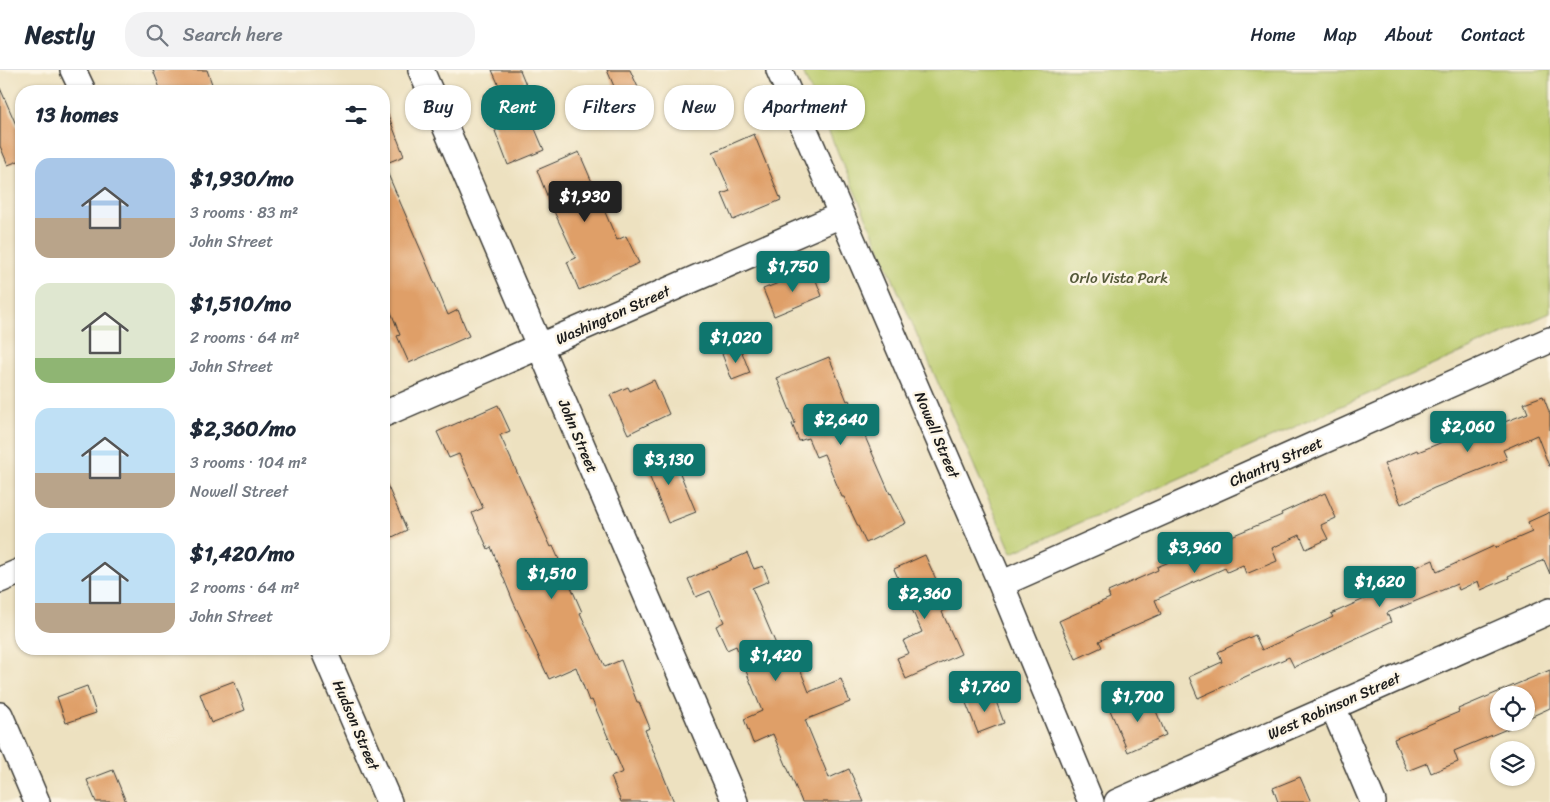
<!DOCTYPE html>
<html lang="en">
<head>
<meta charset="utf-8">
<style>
  :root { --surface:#fff; --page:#f2f2f3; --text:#1f2937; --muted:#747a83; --line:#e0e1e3; --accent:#0f766e }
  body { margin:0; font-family:Sriracha,sans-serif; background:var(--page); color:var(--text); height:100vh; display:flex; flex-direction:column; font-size:19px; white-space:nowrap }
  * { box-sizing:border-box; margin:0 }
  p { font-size:16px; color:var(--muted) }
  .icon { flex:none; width:28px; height:28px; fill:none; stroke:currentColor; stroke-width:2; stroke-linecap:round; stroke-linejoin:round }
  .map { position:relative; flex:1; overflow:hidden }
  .drawer { position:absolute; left:15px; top:15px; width:375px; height:570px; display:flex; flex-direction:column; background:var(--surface); border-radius:20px; box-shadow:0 1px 4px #0004 }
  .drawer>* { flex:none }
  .guide { position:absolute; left:405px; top:15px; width:475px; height:45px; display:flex; gap:10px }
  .tools { position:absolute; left:1490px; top:616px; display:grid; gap:10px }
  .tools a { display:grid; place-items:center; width:45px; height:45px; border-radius:50%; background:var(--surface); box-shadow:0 1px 4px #0004; font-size:25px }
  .price { position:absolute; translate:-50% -42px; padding:0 11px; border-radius:5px; background:var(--accent); color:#fff; font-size:16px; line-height:32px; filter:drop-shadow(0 1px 2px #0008) }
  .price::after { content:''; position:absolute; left:50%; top:30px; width:15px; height:11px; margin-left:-8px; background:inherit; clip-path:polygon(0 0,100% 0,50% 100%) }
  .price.current { background:#222; color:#fff }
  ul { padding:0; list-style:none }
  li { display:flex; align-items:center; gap:15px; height:125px; padding:0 20px }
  li span { display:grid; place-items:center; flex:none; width:140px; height:100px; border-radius:15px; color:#555 }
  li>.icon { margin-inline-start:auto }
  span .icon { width:60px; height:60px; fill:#fffc; stroke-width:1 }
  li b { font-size:21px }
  h2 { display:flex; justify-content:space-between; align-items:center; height:60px; padding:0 20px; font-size:21px }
  .chip { padding:0 18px; border-radius:20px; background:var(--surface); box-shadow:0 1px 4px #0004; font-size:18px; line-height:45px }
  .chip.current { background:var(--accent); color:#fff }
  header { display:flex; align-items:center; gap:30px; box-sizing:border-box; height:70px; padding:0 25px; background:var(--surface); border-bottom:1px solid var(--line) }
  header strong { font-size:24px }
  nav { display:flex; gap:28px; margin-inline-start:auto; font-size:18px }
  .search { width:350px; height:45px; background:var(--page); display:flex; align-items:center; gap:12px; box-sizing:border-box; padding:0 18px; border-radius:20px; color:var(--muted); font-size:19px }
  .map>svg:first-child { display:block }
  .green { fill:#bbcb6e; stroke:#6c7445 }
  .building { fill:#df9f67 }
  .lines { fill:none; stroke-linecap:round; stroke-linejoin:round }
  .minor-casing { stroke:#3b3a35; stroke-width:28 }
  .minor { stroke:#fff; stroke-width:25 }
  .labels { text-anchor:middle; stroke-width:5; stroke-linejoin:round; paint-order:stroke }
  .park-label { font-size:15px; fill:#545939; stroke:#fcf5e5 }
  .street-label { font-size:15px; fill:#1c1c1c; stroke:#fcf5e5 }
</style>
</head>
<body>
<header>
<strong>Nestly</strong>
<div class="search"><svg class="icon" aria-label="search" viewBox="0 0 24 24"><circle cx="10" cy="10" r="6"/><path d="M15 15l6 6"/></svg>Search here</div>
<nav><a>Home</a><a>Map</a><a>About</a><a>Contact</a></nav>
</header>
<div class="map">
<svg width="1550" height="732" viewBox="0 0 1550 732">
  <rect width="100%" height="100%" fill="#fcf5e5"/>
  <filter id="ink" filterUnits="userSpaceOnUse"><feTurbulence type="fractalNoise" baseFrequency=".02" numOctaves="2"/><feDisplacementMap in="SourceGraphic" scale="10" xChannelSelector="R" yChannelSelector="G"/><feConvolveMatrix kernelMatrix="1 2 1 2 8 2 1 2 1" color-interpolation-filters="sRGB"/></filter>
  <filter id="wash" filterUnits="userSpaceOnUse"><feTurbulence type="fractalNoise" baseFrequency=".0096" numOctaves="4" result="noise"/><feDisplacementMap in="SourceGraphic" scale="20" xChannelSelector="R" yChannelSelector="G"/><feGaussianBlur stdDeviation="1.12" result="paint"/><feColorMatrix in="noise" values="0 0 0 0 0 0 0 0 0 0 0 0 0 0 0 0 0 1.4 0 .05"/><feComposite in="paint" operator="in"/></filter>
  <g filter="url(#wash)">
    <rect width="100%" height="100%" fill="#ede1c0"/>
    <path class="green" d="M 802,0 L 1550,0 L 1550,243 L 1012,483 Z"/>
    <g id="blocks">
      <path class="building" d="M 153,0 L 207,0 L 212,14 L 195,21 L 161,21 Z
        M 492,0 L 520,0 L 535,37 L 527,40 L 544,80 L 508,95 L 495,61 L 497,60 L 483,25 L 500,18 Z
        M 607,0 L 630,0 L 642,26 L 622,35 Z
        M 0,18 L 21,66 L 21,90 L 8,95 L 0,76 Z
        M 384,37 L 385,37 L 404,86 L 384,94 Z
        M 754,64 L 781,130 L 733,150 L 722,124 L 730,121 L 713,82 Z
        M 579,82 L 617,170 L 626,166 L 639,193 L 579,220 L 567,192 L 576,188 L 550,133 L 537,100 Z
        M 384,95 L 423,185 L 448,245 L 458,240 L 469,266 L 409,293 L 397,266 L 400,265 L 384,224 Z
        M 812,200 L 822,226 L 774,246 L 763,219 Z
        M 740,277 L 750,303 L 732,310 L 722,284 Z
        M 829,287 L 847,331 L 849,330 L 890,424 L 891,423 L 906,453 L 866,473 L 844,427 L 842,427 L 824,384 L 816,387 L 808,368 L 799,371 L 792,354 L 795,353 L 777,308 Z
        M 654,310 L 669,344 L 628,364 L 610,325 L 628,317 L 630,321 Z
        M 1543,326 L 1550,344 L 1550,396 L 1549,396 L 1537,365 L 1503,380 L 1507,389 L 1434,418 L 1401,434 L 1384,394 L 1417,380 L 1418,382 L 1462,364 L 1463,368 L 1528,343 L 1524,333 Z
        M 498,335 L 510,361 L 500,365 L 551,477 L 553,476 L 582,542 L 580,543 L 605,597 L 621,590 L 637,632 L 639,632 L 650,658 L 645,660 L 674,732 L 621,732 L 611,707 L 623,702 L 592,630 L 589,631 L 576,597 L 549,609 L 513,531 L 491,477 L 488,479 L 472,443 L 483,438 L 459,384 L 449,388 L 437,362 Z
        M 670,379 L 696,442 L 668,453 L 643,390 Z
        M 384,408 L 407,460 L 384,471 Z
        M 1325,423 L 1336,448 L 1321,455 L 1328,469 L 1306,479 L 1300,465 L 1272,478 L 1277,491 L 1246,504 L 1243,495 L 1227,502 L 1225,498 L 1155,530 L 1161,544 L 1099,571 L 1102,577 L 1076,589 L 1059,551 L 1110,528 L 1108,522 L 1158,500 L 1157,497 L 1282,445 L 1281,443 Z
        M 1550,442 L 1550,504 L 1544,490 L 1508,506 L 1509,508 L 1481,520 L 1478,511 L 1459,520 L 1457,514 L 1387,543 L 1391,552 L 1294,597 L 1289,587 L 1198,628 L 1189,607 L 1222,592 L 1218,582 L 1255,565 L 1262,580 L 1333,547 L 1331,544 L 1389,518 L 1385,510 L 1433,490 L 1437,502 L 1494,476 L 1495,478 L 1532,462 L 1528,452 Z
        M 747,483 L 754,499 L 763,496 L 769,511 L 752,518 L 778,579 L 790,574 L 809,622 L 841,609 L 850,632 L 805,650 L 829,708 L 849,699 L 864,732 L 802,732 L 773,664 L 753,673 L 744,649 L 762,641 L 736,576 L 727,580 L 716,556 L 724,552 L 710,521 L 696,527 L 688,509 Z
        M 925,485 L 949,538 L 942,542 L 961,584 L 906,609 L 897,588 L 909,583 L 903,571 L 922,562 L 894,499 Z
        M 1550,600 L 1550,638 L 1526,649 L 1526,625 L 1499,625 L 1499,652 L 1519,652 L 1519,654 L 1454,681 L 1458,692 L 1431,703 L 1427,693 L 1407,701 L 1394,669 L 1459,642 L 1458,639 Z
        M 234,611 L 245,640 L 211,653 L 200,624 Z
        M 87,616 L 96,643 L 66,653 L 57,627 Z
        M 993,623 L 1004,653 L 978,663 L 966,633 Z
        M 1149,624 L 1166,665 L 1128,682 L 1110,640 Z
        M 113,700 L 126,732 L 96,732 L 87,710 Z
        M 1300,707 L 1311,732 L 1278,732 L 1273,718 Z"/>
    </g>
  </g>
  <g filter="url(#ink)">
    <use href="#blocks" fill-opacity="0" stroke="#3b3a35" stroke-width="1"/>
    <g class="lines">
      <g class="minor-casing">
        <path id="minor" d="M 73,0 L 83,21
          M 421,0 L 735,732
          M 779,0 L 1001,514 L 1091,732
          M 384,344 L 841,145
          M 0,510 L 21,501
          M 1001,514 L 1550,270
          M 323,579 L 389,732
          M 1333,637 L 1373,732
          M 0,645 L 37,732
          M 1117,732 L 1550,541"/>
      </g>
      <use href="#minor" class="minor"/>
    </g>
  </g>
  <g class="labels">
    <g class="park-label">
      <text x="1119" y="213">Orlo Vista Park</text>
    </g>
    <g class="street-label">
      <text transform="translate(613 245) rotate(-24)" y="5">Washington Street</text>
      <text transform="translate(937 365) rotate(67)" y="5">Nowell Street</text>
      <text transform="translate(578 366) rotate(67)" y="5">John Street</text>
      <text transform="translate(1276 392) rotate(-24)" y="5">Chantry Street</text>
      <text transform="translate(1334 636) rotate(-24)" y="5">West Robinson Street</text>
      <text transform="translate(356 655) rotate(67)" y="5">Hudson Street</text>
    </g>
  </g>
</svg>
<div class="tools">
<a><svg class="icon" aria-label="locate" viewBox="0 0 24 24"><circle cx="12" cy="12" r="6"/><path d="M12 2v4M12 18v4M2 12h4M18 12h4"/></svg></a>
<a><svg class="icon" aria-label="layers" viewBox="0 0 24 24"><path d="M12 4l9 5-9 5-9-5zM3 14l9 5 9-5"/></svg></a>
</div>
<b class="price current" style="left:585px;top:153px">$1,930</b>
<b class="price" style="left:793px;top:223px">$1,750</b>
<b class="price" style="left:736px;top:294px">$1,020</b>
<b class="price" style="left:841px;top:376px">$2,640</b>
<b class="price" style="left:1468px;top:383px">$2,060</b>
<b class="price" style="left:669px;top:416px">$3,130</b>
<b class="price" style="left:1195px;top:504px">$3,960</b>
<b class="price" style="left:552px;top:530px">$1,510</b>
<b class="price" style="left:1380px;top:538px">$1,620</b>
<b class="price" style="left:925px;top:550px">$2,360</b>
<b class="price" style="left:776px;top:612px">$1,420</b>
<b class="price" style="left:985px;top:643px">$1,760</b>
<b class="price" style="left:1138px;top:653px">$1,700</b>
<div class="guide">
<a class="chip">Buy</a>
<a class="chip current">Rent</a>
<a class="chip">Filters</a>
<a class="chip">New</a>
<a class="chip">Apartment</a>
</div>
<section class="drawer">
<h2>13 homes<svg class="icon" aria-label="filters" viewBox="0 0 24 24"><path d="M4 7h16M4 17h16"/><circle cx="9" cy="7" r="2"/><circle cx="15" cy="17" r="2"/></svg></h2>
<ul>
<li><span style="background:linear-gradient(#a9c7e8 60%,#b9a48a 0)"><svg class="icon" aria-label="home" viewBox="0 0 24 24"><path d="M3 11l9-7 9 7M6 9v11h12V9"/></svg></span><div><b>$1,930/mo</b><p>3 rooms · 83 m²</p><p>John Street</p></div></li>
<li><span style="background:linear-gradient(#dfe7d0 75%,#8fb573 0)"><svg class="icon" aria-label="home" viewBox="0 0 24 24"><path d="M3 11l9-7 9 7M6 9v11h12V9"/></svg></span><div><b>$1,510/mo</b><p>2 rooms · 64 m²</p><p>John Street</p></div></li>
<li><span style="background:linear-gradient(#bfe0f5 65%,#b9a48a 0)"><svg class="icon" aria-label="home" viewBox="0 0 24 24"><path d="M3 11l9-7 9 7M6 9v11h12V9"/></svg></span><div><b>$2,360/mo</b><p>3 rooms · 104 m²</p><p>Nowell Street</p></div></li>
<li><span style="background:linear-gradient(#bfe0f5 70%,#b9a48a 0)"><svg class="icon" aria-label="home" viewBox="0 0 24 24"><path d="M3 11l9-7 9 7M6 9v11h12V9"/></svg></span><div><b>$1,420/mo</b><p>2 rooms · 64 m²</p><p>John Street</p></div></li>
</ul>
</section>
</div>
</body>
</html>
